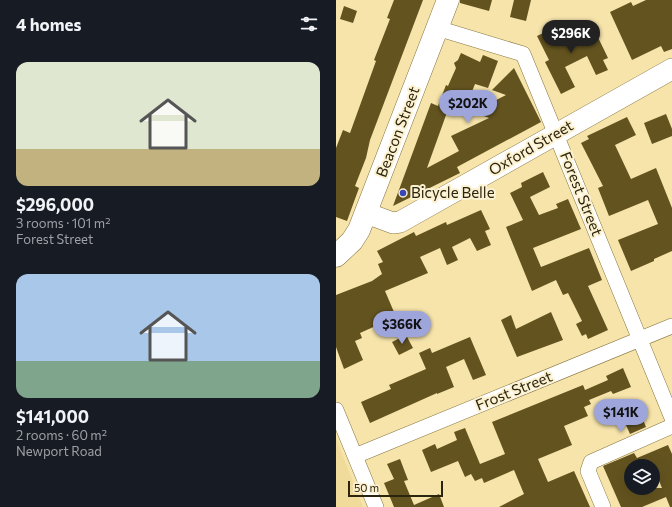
<!DOCTYPE html>
<html lang="en">
<head>
<meta charset="utf-8">
<style>
  :root { --surface:#171b24; --page:#242831; --text:#f1f3f6; --muted:#9ea1a6; --accent:#9ea5db }
  body { margin:0; font-family:Commissioner,sans-serif; background:var(--page); color:var(--text); height:100vh; display:flex; flex-direction:column; font-size:15px; white-space:nowrap }
  * { box-sizing:border-box; margin:0 }
  p { font-size:13px; color:var(--muted) }
  .icon { flex:none; width:22px; height:22px; fill:none; stroke:currentColor; stroke-width:2; stroke-linecap:round; stroke-linejoin:round }
  .map { position:relative; flex:1; overflow:hidden }
  .sheet { display:flex; flex-direction:column; background:var(--surface); width:336px }
  .sheet>* { flex:none }
  .tools { position:absolute; left:288px; top:459px; display:grid; gap:8px }
  .tools a { display:grid; place-items:center; width:36px; height:36px; border-radius:50%; background:var(--surface); box-shadow:0 4px 16px #0002; font-size:20px }
  .scale { position:absolute; left:12px; bottom:10px; width:95px; box-sizing:border-box; padding-left:4px; border:2px solid #2b240e; border-top:0; font-size:11px; line-height:14px; white-space:nowrap; color:#2b240e; -webkit-text-stroke:3px #fcf1d0; paint-order:stroke }
  .price { position:absolute; translate:-50% -34px; padding:0 9px; border-radius:14px; background:var(--accent); color:#111; font-size:13px; line-height:26px; filter:drop-shadow(0 1px 2px #0008) }
  .price::after { content:''; position:absolute; left:50%; top:24px; width:12px; height:9px; margin-left:-6px; background:inherit; clip-path:polygon(0 0,100% 0,50% 100%) }
  .price.active { background:#222; color:#fff }
  ul { padding:0; list-style:none }
  li { display:grid; align-content:center; gap:8px; height:212px; padding:0 16px }
  li span { display:grid; place-items:center; height:124px; border-radius:12px; color:#555 }
  li>.icon { margin-inline-start:auto }
  span .icon { width:72px; height:72px; fill:#fffc; stroke-width:1 }
  li b { font-size:17px }
  h2 { display:flex; justify-content:space-between; align-items:center; height:48px; padding:0 16px; font-size:17px }
  main { display:flex; flex:1; min-height:0 }
  .map>svg:first-child { display:block }
  .built { fill:#f0db9b }
  .building { fill:#63531f; fill-rule:evenodd }
  .lines { fill:none; stroke-linecap:round; stroke-linejoin:round }
  .street-casing { stroke:#877641; stroke-width:16 }
  .secondary-casing { stroke:#877641; stroke-width:22 }
  .primary-casing { stroke:#877641; stroke-width:23 }
  .street { stroke:#fff; stroke-width:15 }
  .secondary { stroke:#fff; stroke-width:21 }
  .primary { stroke:#fff; stroke-width:22 }
  .poi-dot { fill:#3946b9; stroke:#fcf1d0; stroke-width:1.5 }
  .labels { text-anchor:middle; stroke-width:4; stroke-linejoin:round; paint-order:stroke }
  .street-label { font-size:15px; fill:#2b240e; stroke:#fcf1d0 }
  .poi-label { font-size:15px; fill:#2b240e; stroke:#fcf1d0; text-anchor:start }
</style>
</head>
<body>
<main>
<section class="sheet">
<h2>4 homes<svg class="icon" aria-label="filters" viewBox="0 0 24 24"><path d="M4 7h16M4 17h16"/><circle cx="9" cy="7" r="2"/><circle cx="15" cy="17" r="2"/></svg></h2>
<ul>
<li><span style="background:linear-gradient(#dfe7d0 70%,#c2b280 0)"><svg class="icon" aria-label="home" viewBox="0 0 24 24"><path d="M3 11l9-7 9 7M6 9v11h12V9"/></svg></span><div><b>$296,000</b><p>3 rooms · 101 m²</p><p>Forest Street</p></div></li>
<li><span style="background:linear-gradient(#a9c7e8 70%,#7fa58c 0)"><svg class="icon" aria-label="home" viewBox="0 0 24 24"><path d="M3 11l9-7 9 7M6 9v11h12V9"/></svg></span><div><b>$141,000</b><p>2 rooms · 60 m²</p><p>Newport Road</p></div></li>
</ul>
</section>
<div class="map">
<svg width="336" height="507" viewBox="0 0 336 507">
  <rect width="100%" height="100%" fill="#f6e4ab"/>
  <path class="built" d="M 0,439 L 27,507 L 0,507 Z"/>
  <path class="building" d="M 58,0 L 87,0 L 34,140 L 30,158 L 19,186 L 23,188 L 11,221 L 0,217 L 0,148 L 7,130 L 14,133 L 40,61 L 38,60 L 54,19 L 51,18 Z
    M 124,0 L 156,0 L 153,11 L 124,3 Z
    M 178,0 L 195,0 L 190,21 L 174,17 Z
    M 310,0 L 336,0 L 336,49 L 328,52 L 325,46 L 296,60 L 274,12 L 295,2 L 297,6 Z
    M 8,6 L 21,11 L 17,23 L 4,19 Z
    M 222,26 L 229,40 L 257,27 L 272,58 L 267,60 L 272,70 L 260,75 L 251,56 L 229,67 L 239,87 L 225,94 L 209,62 L 213,60 L 201,36 Z
    M 125,53 L 144,62 L 147,55 L 162,61 L 152,88 L 139,84 L 129,109 L 114,104 L 91,168 L 123,151 L 115,136 L 153,118 L 137,112 L 170,95 L 156,90 L 178,68 L 205,122 L 121,167 L 124,173 L 57,206 L 95,103 L 102,106 L 110,85 L 112,86 L 120,68 L 118,63 L 122,60 Z
    M 330,114 L 336,129 L 336,136 L 316,144 L 308,123 Z
    M 291,117 L 300,135 L 279,145 L 295,179 L 320,168 L 336,208 L 336,251 L 318,259 L 318,261 L 295,271 L 282,240 L 322,224 L 312,200 L 273,216 L 262,188 L 267,186 L 245,143 L 253,139 L 251,136 Z
    M 207,172 L 214,187 L 194,197 L 203,215 L 222,208 L 220,204 L 232,199 L 245,229 L 197,248 L 205,267 L 253,248 L 266,280 L 252,286 L 272,330 L 252,339 L 250,334 L 246,336 L 240,324 L 246,321 L 232,293 L 227,295 L 220,280 L 196,291 L 170,227 L 187,220 L 174,193 L 186,187 L 185,183 Z
    M 145,210 L 154,229 L 149,231 L 155,245 L 141,251 L 134,238 L 116,247 L 122,260 L 111,265 L 104,248 L 84,257 L 92,273 L 49,291 L 58,312 L 50,315 L 53,320 L 24,333 L 26,338 L 19,341 L 27,360 L 8,369 L 0,347 L 0,295 L 36,281 L 46,274 L 42,264 L 47,262 L 41,251 L 78,232 L 80,236 L 110,222 L 111,225 Z
    M 215,312 L 227,340 L 181,357 L 165,320 L 175,315 L 180,329 Z
    M 70,335 L 77,348 L 63,355 L 56,342 Z
    M 134,337 L 150,375 L 137,380 L 128,359 L 110,367 L 118,387 L 101,394 L 101,393 L 34,423 L 25,402 L 55,389 L 53,385 L 90,369 L 83,353 L 94,348 L 96,353 Z
    M 287,368 L 295,387 L 277,394 L 275,391 L 253,400 L 255,404 L 248,407 L 252,416 L 228,426 L 236,445 L 202,459 L 212,482 L 238,471 L 254,507 L 163,507 L 188,494 L 178,470 L 148,483 L 146,478 L 139,481 L 135,474 L 129,477 L 122,461 L 95,472 L 86,450 L 99,444 L 101,449 L 121,440 L 118,432 L 129,428 L 144,464 L 169,454 L 156,422 L 247,385 L 249,390 L 272,380 L 270,376 Z
    M 301,405 L 310,427 L 294,434 L 284,412 Z
    M 332,445 L 336,454 L 336,507 L 334,507 L 330,497 L 306,507 L 285,507 L 267,466 L 298,453 L 301,458 ZM 295,466 L 317,466 L 326,488 L 295,488 Z
    M 64,459 L 72,480 L 68,481 L 78,505 L 103,494 L 108,507 L 58,507 L 48,483 L 58,479 L 51,464 Z"/>
  <g class="lines">
    <g class="street-casing">
      <path id="street" d="M 101,28 L 187,54 L 336,418
        M 0,410 L 40,507
        M 19,456 L 336,326
        M 267,507 L 252,471 L 255,462 L 336,426"/>
    </g>
    <g class="secondary-casing">
      <path id="secondary" d="M 30,213 L 57,223 L 64,222 L 336,69"/>
    </g>
    <g class="primary-casing">
      <path id="primary" d="M 0,256 L 16,241 L 23,230 L 112,0"/>
    </g>
    <use href="#street" class="street"/>
    <use href="#secondary" class="secondary"/>
    <use href="#primary" class="primary"/>
  </g>
  <circle class="poi-dot" cx="67" cy="193" r="4"/>
  <g class="labels">
    <g class="street-label">
      <text transform="translate(62 132) rotate(-69)" y="5">Beacon Street</text>
      <text transform="translate(195 148) rotate(-30)" y="5">Oxford Street</text>
      <text transform="translate(245 194) rotate(68)" y="5">Forest Street</text>
      <text transform="translate(178 391) rotate(-22)" y="5">Frost Street</text>
    </g>
    <g class="poi-label">
      <text x="75" y="198">Bicycle Belle</text>
    </g>
  </g>
</svg>
<div class="tools">
<a><svg class="icon" aria-label="layers" viewBox="0 0 24 24"><path d="M12 4l9 5-9 5-9-5zM3 14l9 5 9-5"/></svg></a>
</div>
<div class="scale">50 m</div>
<b class="price active" style="left:235px;top:54px">$296K</b>
<b class="price" style="left:132px;top:124px">$202K</b>
<b class="price" style="left:66px;top:345px">$366K</b>
<b class="price" style="left:285px;top:433px">$141K</b>
</div>
</main>
</body>
</html>
